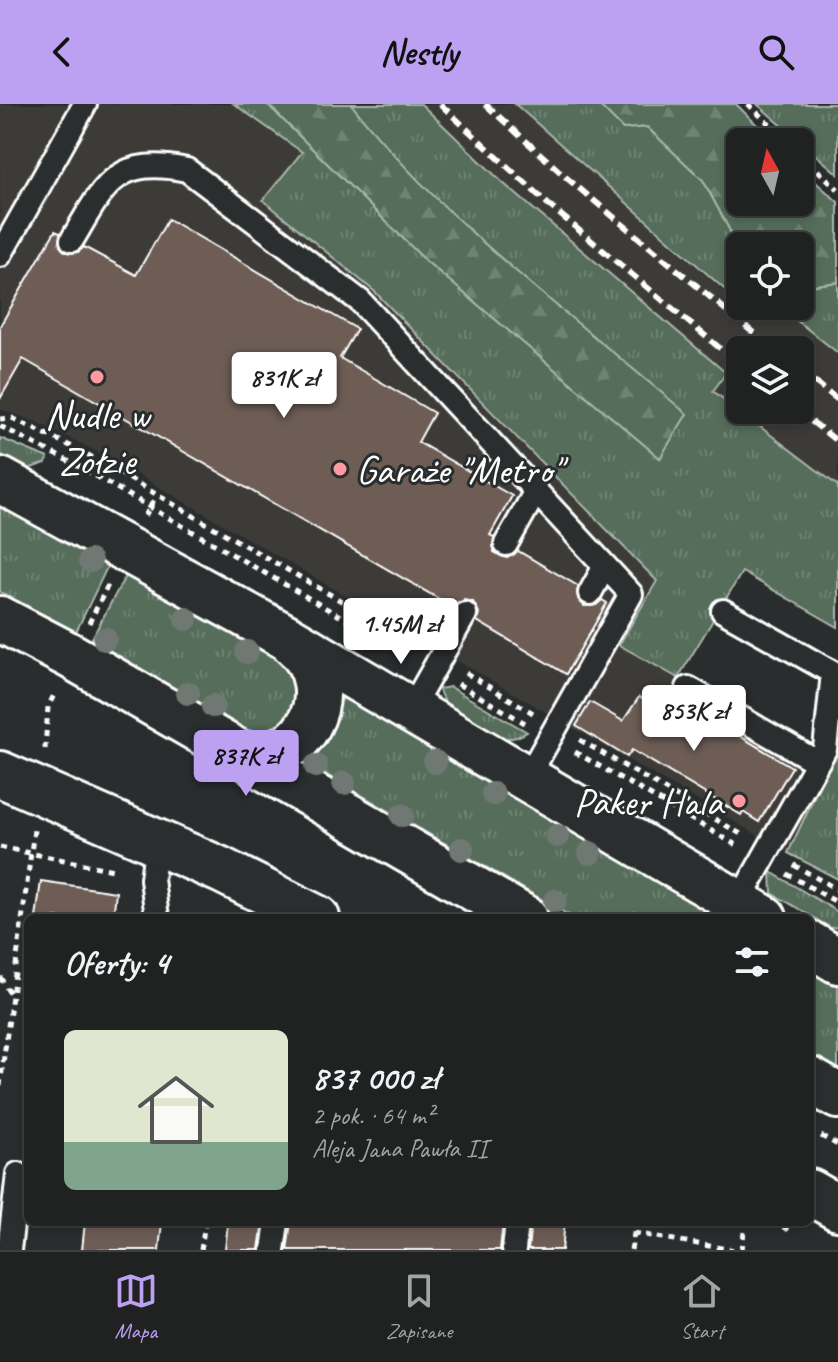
<!DOCTYPE html>
<html lang="pl">
<head>
<meta charset="utf-8">
<style>
  :root { --surface:#202222; --page:#2d2f2f; --text:#f1f3f6; --muted:#a2a4a5; --line:#3d3f40; --accent:#bca0f2 }
  body { margin:0; font-family:Caveat,sans-serif; background:var(--page); color:var(--text); height:100vh; display:flex; flex-direction:column; font-size:30px; white-space:nowrap }
  * { box-sizing:border-box; margin:0 }
  p { font-size:26px; color:var(--muted) }
  .icon { flex:none; width:44px; height:44px; fill:none; stroke:currentColor; stroke-width:2; stroke-linecap:round; stroke-linejoin:round }
  .map { position:relative; flex:1; overflow:hidden }
  .panel { position:absolute; left:24px; top:810px; width:790px; height:312px; display:flex; flex-direction:column; background:var(--surface); border-radius:12px; box-shadow:0 4px 12px #0003,0 0 0 2px var(--line) }
  .panel>* { flex:none }
  .needle { width:52px; rotate:352deg }
  .tools { position:absolute; left:726px; top:24px; display:grid; gap:16px }
  .tools a { display:grid; place-items:center; width:88px; height:88px; border-radius:12px; background:var(--surface); box-shadow:0 4px 12px #0003,0 0 0 2px var(--line); font-size:40px }
  .price { position:absolute; translate:-50% -68px; padding:0 18px; border-radius:8px; background:#fff; color:#222; font-size:26px; line-height:52px; filter:drop-shadow(0 2px 4px #0008) }
  .price::after { content:''; position:absolute; left:50%; top:48px; width:24px; height:18px; margin-left:-12px; background:inherit; clip-path:polygon(0 0,100% 0,50% 100%) }
  .price.current { background:var(--accent); color:#111 }
  ul { padding:0; list-style:none }
  li { display:flex; align-items:center; gap:24px; height:200px; padding:0 40px }
  li span { display:grid; place-items:center; flex:none; width:224px; height:160px; border-radius:12px; color:#555 }
  li>.icon { margin-inline-start:auto }
  span .icon { width:96px; height:96px; fill:#fffc; stroke-width:1 }
  li b { font-size:34px }
  h2 { display:flex; justify-content:space-between; align-items:center; height:96px; padding:0 40px; font-size:34px }
  header { display:flex; justify-content:space-between; align-items:center; height:104px; padding:0 40px; background:var(--accent); color:#111; font-size:36px; font-weight:700 }
  .tab-bar { display:flex; justify-content:space-around; align-items:center; height:112px; border-top:2px solid var(--line); background:var(--surface); font-size:22px; color:var(--muted) }
  .tab-bar a { display:grid; justify-items:center; gap:4px }
  .tab-bar .current { color:var(--accent) }
  .map>svg:first-child { display:block }
  .built { fill:#3e3b39; fill-rule:evenodd }
  .grass { fill:url(#grass-tufts); stroke:#aab6ac; stroke-width:2 }
  .forest { fill:url(#forest-firs); stroke:#aab6ac; stroke-width:2 }
  .building { fill:#6d5d54; stroke:#fff; stroke-width:2 }
  .lines { fill:none; stroke-linecap:round; stroke-linejoin:round }
  .lane-casing { stroke:#fff; stroke-width:28 }
  .street-casing { stroke:#fff; stroke-width:50 }
  .secondary-casing { stroke:#fff; stroke-width:50 }
  .path { stroke:#fff; stroke-width:5; stroke-dasharray:6 6; stroke-linecap:butt }
  .lane { stroke:#2a2d2e; stroke-width:22 }
  .street { stroke:#2a2d2e; stroke-width:44 }
  .secondary { stroke:#2a2d2e; stroke-width:44 }
  .rail { stroke:#fff; stroke-width:6; stroke-dasharray:12 6; stroke-linecap:butt }
  .tree { fill:#707873 }
  .poi-dot { fill:#ff9aa2; stroke:#2a2d2e; stroke-width:3 }
  .labels { text-anchor:middle; stroke-width:6; stroke-linejoin:round; paint-order:stroke }
  .poi-label { font-size:40px; fill:#fff; stroke:#2a2d2e }
</style>
</head>
<body>
<header><svg class="icon" aria-label="back" viewBox="0 0 24 24"><path d="M15 5l-7 7 7 7"/></svg>Nestly<svg class="icon" aria-label="search" viewBox="0 0 24 24"><circle cx="10" cy="10" r="6"/><path d="M15 15l6 6"/></svg></header>
<div class="map">
<svg width="838" height="1146" viewBox="0 0 838 1146">
  <defs>
    <pattern id="grass-tufts" width="24" height="20" patternUnits="userSpaceOnUse" patternTransform="scale(2)"><rect width="24" height="20" fill="#546d5a"/><path d="M3 7l-1-3M5 7V3M7 7l1-3M15 17l-1-3M17 17v-4M19 17l1-3" fill="none" stroke="#6e8373"/></pattern>
    <pattern id="forest-firs" width="22" height="20" patternUnits="userSpaceOnUse" patternTransform="scale(2)"><rect width="22" height="20" fill="#546d5a"/><path d="M5 1l3.5 6h-7zM16 11l3.5 6h-7z" fill="#6e8373"/></pattern>
  </defs>
  <rect width="100%" height="100%" fill="#2a2d2e"/>
  <filter id="ink" filterUnits="userSpaceOnUse"><feTurbulence type="fractalNoise" baseFrequency=".0125" numOctaves="2"/><feDisplacementMap in="SourceGraphic" scale="16" xChannelSelector="R" yChannelSelector="G"/><feConvolveMatrix kernelMatrix="1 2 1 2 8 2 1 2 1" color-interpolation-filters="sRGB"/></filter>
  <g filter="url(#ink)">
    <path class="built" d="M 0,0 L 234,0 L 302,48 L 263,97 L 374,187 L 657,477 L 619,542 L 837,651 L 788,749 L 104,351 L 37,318 L 0,305 Z
      M 421,0 L 515,0 L 740,202 L 754,211 L 762,202 L 778,202 L 838,249 L 838,382 L 713,287 L 726,268 L 503,79 ZM 740,246 L 800,246 L 800,306 L 740,306 Z"/>
    <path class="grass" d="M 234,0 L 267,0 L 426,157 L 660,354 L 686,310 C 572,212 444,119 351,0 L 421,0 L 503,79 L 726,269 L 713,287 L 838,382 L 838,523 L 742,468 L 678,574 L 619,541 L 657,477 L 374,187 L 263,96 L 302,48 Z
      M 515,0 L 598,0 L 623,25 L 647,23 L 703,76 L 736,138 L 741,142 L 740,199 Z
      M 757,0 L 838,0 L 838,70 Z
      M 838,178 L 838,249 L 778,202 L 800,202 L 800,183 Z
      M 0,334 L 48,354 L 46,359 L 28,365 L 0,350 Z
      M 0,400 L 111,455 L 76,528 L 0,488 Z
      M 128,467 L 278,554 C 300,580 301,589 285,619 L 254,629 L 240,627 L 90,538 Z
      M 450,583 L 527,628 C 518,633 513,635 503,634 C 485,631 441,603 439,585 Z
      M 346,593 L 724,814 L 574,814 L 301,656 C 335,640 327,605 346,593 Z
      M 838,642 L 838,775 L 788,749 Z
      M 771,768 L 838,808 L 838,823 L 831,824 L 772,789 Z
      M 810,864 L 838,880 L 838,967 L 810,951 Z"/>
    <path class="forest" d="M 267,0 L 351,0 C 444,119 572,212 687,310 L 660,354 L 426,157 Z
      M 598,0 L 736,0 L 774,38 L 740,38 L 740,98 L 800,98 L 800,64 L 838,98 L 838,178 L 800,183 L 800,142 L 741,142 L 736,138 L 703,76 L 647,23 L 623,25 Z"/>
    <path class="building" d="M 168,115 L 357,225 L 340,254 L 434,309 L 418,338 L 512,392 L 490,431 L 494,433 L 494,448 L 507,454 L 518,447 L 578,482 L 578,495 L 584,502 L 596,501 L 602,496 L 607,499 L 566,570 L 477,517 L 479,509 L 473,498 L 464,496 L 453,503 L 23,255 L 0,295 L 0,222 L 55,127 L 60,129 L 60,142 L 66,148 L 78,148 L 84,143 L 136,171 Z
      M 639,593 L 675,613 L 684,599 L 792,663 L 759,718 L 743,708 L 741,711 L 632,646 L 627,653 L 576,622 L 590,598 L 623,617 Z
      M 41,777 L 116,788 L 113,814 L 36,814 Z
      M 85,1118 L 162,1118 L 159,1146 L 82,1146 Z
      M 228,1118 L 263,1118 L 259,1146 L 225,1146 Z
      M 291,1118 L 503,1118 L 500,1146 L 287,1146 Z
      M 531,1118 L 565,1118 L 562,1146 L 528,1146 Z"/>
    <g class="lines">
      <g class="lane-casing">
        <path id="lane" d="M 72,136 C 104,82 115,51 187,66 L 360,197 L 631,490 L 526,676
          M 0,151 L 85,0
          M 506,440 L 536,387
          M 590,489 L 605,462
          M 723,507 L 833,569 L 825,645 L 738,799
          M 688,584 L 817,658
          M 410,607 L 465,510
          M 157,738 L 152,775 L 157,814
          M 9,1146 L 18,1070
          M 273,1146 L 277,1118
          M 514,1146 L 517,1118"/>
      </g>
      <g class="street-casing">
        <path id="street" d="M 0,670 L 221,766 L 317,814
          M 810,1088 L 838,1104"/>
      </g>
      <g class="secondary-casing">
        <path id="secondary" d="M 0,376 L 288,534 L 764,814
          M 0,515 L 71,552 L 525,814
          M 231,646 C 300,674 349,586 292,538
          M 810,840 L 838,857
          M 810,976 L 838,992"/>
      </g>
      <path class="path" d="M 748,0 L 788,38
        M 800,50 L 838,85
        M 0,315 L 12,314 L 83,348 L 416,540
        M 0,322 L 78,362 L 408,551
        M 145,412 L 156,392
        M 89,519 L 108,481
        M 466,569 L 533,609
        M 458,580 L 525,619
        M 580,636 L 744,732
        M 45,645 L 48,603 L 55,589
        M 575,648 L 736,741
        M 0,743 L 113,766
        M 794,761 L 838,786
        M 787,770 L 838,799
        M 0,873 L 12,893
        M 0,982 L 34,726
        M 821,1032 L 838,1041
        M 772,1118 L 789,1126
        M 634,1129 L 733,1146
        M 201,1146 L 205,1118
        M 631,1146 L 636,1118
        M 742,1146 L 745,1118"/>
      <use href="#lane" class="lane"/>
      <use href="#street" class="street"/>
      <use href="#secondary" class="secondary"/>
      <path class="rail" d="M 440,0 L 550,102 L 740,261
        M 485,0 L 568,75 L 774,246
        M 800,266 L 838,296
        M 797,306 L 838,338"/>
    </g>
    <g class="tree">
      <circle cx="90" cy="457" r="12"/>
      <circle cx="186" cy="515" r="12"/>
      <circle cx="105" cy="535" r="12"/>
      <circle cx="247" cy="548" r="12"/>
      <circle cx="188" cy="589" r="12"/>
      <circle cx="213" cy="602" r="12"/>
      <circle cx="435" cy="658" r="12"/>
      <circle cx="316" cy="662" r="12"/>
      <circle cx="344" cy="679" r="12"/>
      <circle cx="493" cy="690" r="12"/>
      <circle cx="402" cy="711" r="12"/>
      <circle cx="557" cy="732" r="12"/>
      <circle cx="462" cy="745" r="12"/>
      <circle cx="590" cy="749" r="12"/>
      <circle cx="555" cy="797" r="12"/>
    </g>
  </g>
  <g class="poi-dot">
    <circle cx="97" cy="273" r="8"/>
    <circle cx="340" cy="365" r="8"/>
    <circle cx="739" cy="697" r="8"/>
  </g>
  <g class="labels">
    <g class="poi-label">
      <text x="97" y="324">Nudle w<tspan x="97" dy="46">Zołzie</tspan></text>
      <text x="356" y="379" text-anchor="start">Garaże "Metro"</text>
      <text x="723" y="711" text-anchor="end">Paker Hala</text>
    </g>
  </g>
</svg>
<div class="tools">
<a><svg class="needle" viewBox="-14 -14 28 28"><path d="M0-13l5 13h-10z" fill="#e53935"/><path d="M0 13l5-13h-10z" fill="#a2a4a5"/></svg></a>
<a><svg class="icon" aria-label="locate" viewBox="0 0 24 24"><circle cx="12" cy="12" r="6"/><path d="M12 2v4M12 18v4M2 12h4M18 12h4"/></svg></a>
<a><svg class="icon" aria-label="layers" viewBox="0 0 24 24"><path d="M12 4l9 5-9 5-9-5zM3 14l9 5 9-5"/></svg></a>
</div>
<b class="price" style="left:284px;top:316px">831K zł</b>
<b class="price" style="left:401px;top:562px">1.45M zł</b>
<b class="price" style="left:694px;top:649px">853K zł</b>
<b class="price current" style="left:246px;top:694px">837K zł</b>
<section class="panel">
<h2>Oferty: 4<svg class="icon" aria-label="filters" viewBox="0 0 24 24"><path d="M4 7h16M4 17h16"/><circle cx="9" cy="7" r="2"/><circle cx="15" cy="17" r="2"/></svg></h2>
<ul>
<li><span style="background:linear-gradient(#dfe7d0 70%,#7fa58c 0)"><svg class="icon" aria-label="home" viewBox="0 0 24 24"><path d="M3 11l9-7 9 7M6 9v11h12V9"/></svg></span><div><b>837 000 zł</b><p>2 pok. · 64 m²</p><p>Aleja Jana Pawła II</p></div></li>
</ul>
</section>
</div>
<nav class="tab-bar">
<a class="current"><svg class="icon" aria-label="map" viewBox="0 0 24 24"><path d="M3 6l6-2 6 2 6-2v14l-6 2-6-2-6 2zM9 4v14M15 6v14"/></svg>Mapa</a>
<a><svg class="icon" aria-label="saved" viewBox="0 0 24 24"><path d="M7 4h10v16l-5-4-5 4z"/></svg>Zapisane</a>
<a><svg class="icon" aria-label="home" viewBox="0 0 24 24"><path d="M3 11l9-7 9 7M6 9v11h12V9"/></svg>Start</a>
</nav>
</body>
</html>
